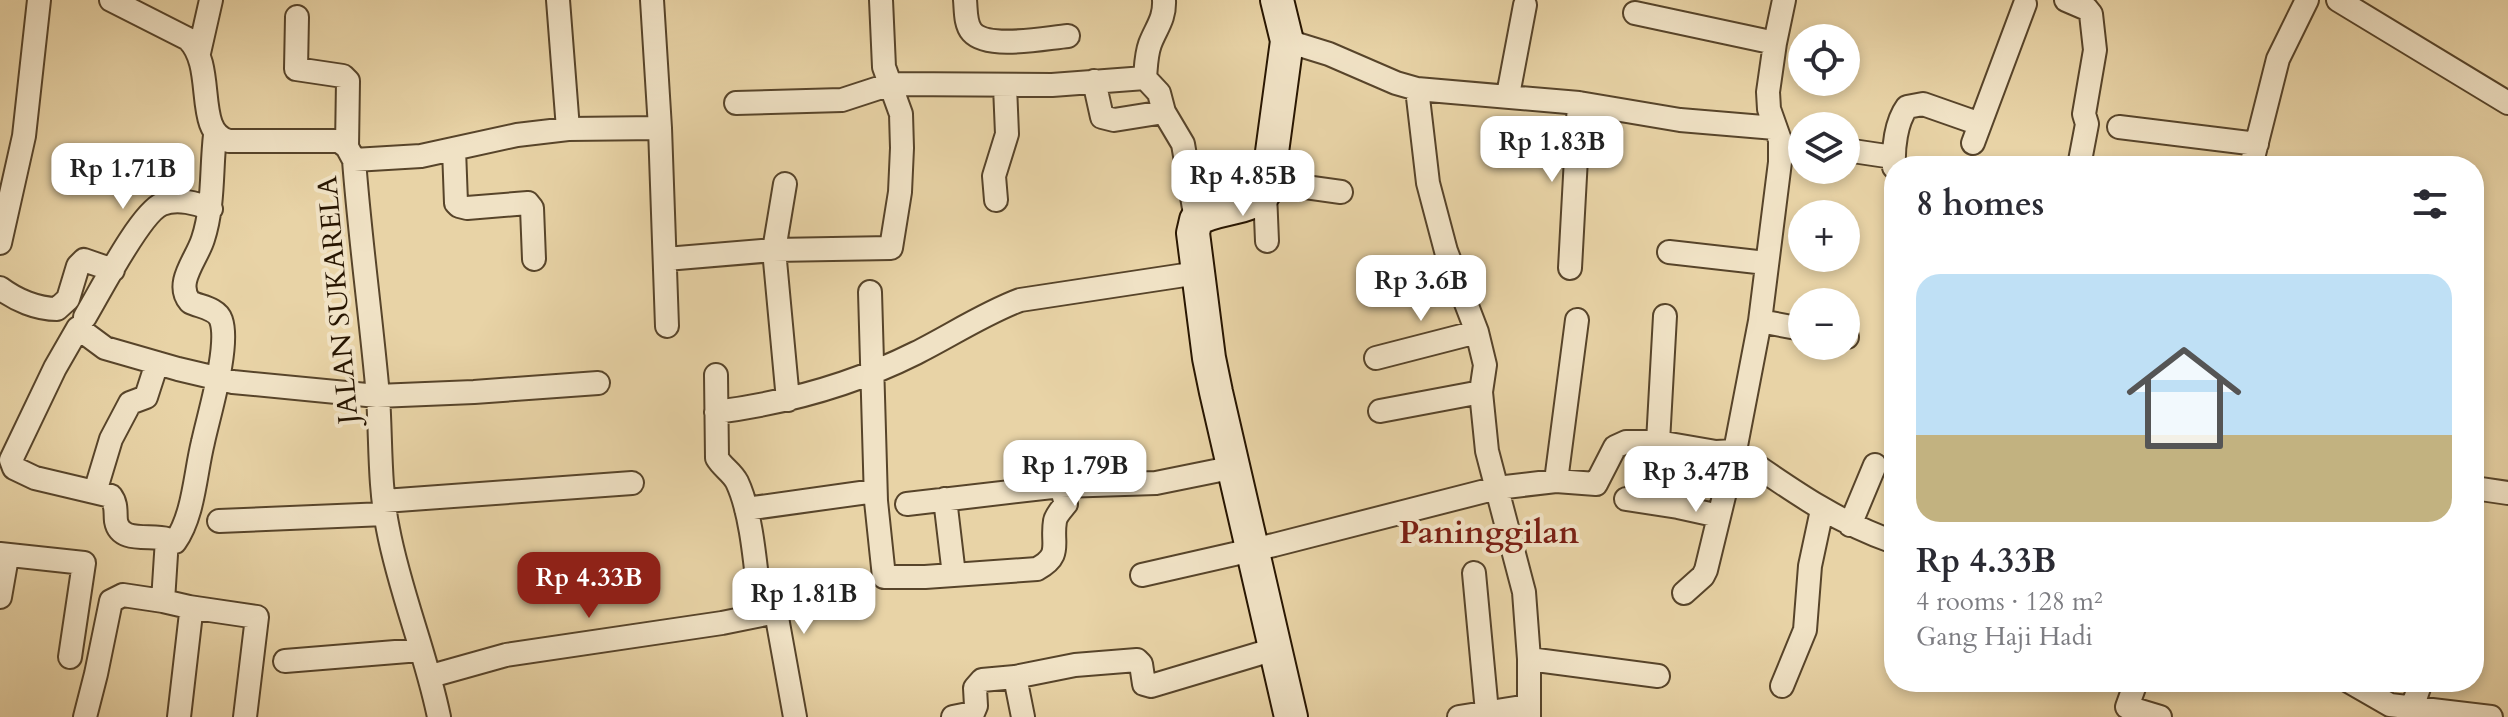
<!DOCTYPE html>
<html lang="en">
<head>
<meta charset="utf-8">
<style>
  :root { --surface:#fff; --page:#f7f7f7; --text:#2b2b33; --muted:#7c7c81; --line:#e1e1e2; --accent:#8f2418 }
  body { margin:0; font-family:Cardo,serif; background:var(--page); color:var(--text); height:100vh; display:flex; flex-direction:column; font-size:30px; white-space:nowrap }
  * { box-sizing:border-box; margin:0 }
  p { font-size:26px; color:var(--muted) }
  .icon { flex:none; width:44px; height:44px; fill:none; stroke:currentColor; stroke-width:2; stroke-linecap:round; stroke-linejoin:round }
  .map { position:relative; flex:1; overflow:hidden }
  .sheet { position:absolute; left:1884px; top:156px; width:600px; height:536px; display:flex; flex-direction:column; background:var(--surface); border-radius:32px; box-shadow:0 4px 12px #0003 }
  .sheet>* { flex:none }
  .fabs { position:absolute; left:1788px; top:24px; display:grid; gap:16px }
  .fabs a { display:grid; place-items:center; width:72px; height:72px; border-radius:50%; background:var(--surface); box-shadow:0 4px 12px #0003; font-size:40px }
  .price { position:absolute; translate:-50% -68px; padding:0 18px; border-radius:16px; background:#fff; color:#222; font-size:26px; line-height:52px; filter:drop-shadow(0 2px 4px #0008) }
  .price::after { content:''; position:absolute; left:50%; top:48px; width:24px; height:18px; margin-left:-12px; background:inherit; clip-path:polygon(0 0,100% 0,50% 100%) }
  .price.active { background:var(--accent); color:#fff }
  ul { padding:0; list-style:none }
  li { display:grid; align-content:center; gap:16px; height:424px; padding:0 32px }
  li+li { border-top:2px solid var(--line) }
  li span { display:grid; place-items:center; height:248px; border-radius:24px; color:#555 }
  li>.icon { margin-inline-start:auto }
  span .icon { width:144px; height:144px; fill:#fffc; stroke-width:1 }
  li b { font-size:34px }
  h2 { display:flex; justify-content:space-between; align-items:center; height:96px; padding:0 32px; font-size:34px }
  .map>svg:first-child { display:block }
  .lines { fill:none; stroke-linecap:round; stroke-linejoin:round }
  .street-casing { stroke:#57442a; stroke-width:26 }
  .secondary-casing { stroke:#271500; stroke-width:36 }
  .street { stroke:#f0e2c5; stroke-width:22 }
  .secondary { stroke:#f0e2c5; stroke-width:32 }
  .labels { text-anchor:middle; stroke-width:8; stroke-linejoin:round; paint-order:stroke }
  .street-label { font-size:28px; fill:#271500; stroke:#f0e2c5 }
  .quarter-label { font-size:32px; font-weight:bold; fill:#7a1f14; stroke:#f0e2c5 }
</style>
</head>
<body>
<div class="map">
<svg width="2508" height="717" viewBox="0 0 2508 717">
  <rect width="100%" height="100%" fill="#e8d3a6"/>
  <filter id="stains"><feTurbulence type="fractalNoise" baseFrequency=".0025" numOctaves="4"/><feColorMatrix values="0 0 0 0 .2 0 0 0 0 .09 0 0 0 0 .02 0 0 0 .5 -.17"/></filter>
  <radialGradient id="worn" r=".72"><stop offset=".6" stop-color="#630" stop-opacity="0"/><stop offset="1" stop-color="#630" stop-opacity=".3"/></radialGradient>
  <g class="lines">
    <g class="street-casing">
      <path id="street" d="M 111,0 L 188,39 C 217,67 193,132 229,141 L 339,141 L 347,147 L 354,160 C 360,239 371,317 378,396 C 381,440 379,486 388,529 C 400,593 426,653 439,717
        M 558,0 L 568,129
        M 652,0 L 660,128 L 667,326
        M 965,0 C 966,10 965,24 972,32 C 988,50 1045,38 1068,36
        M 2066,0 L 2087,9 L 2091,14 L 2095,50 L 2084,114 L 2087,124 L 2079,166
        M 2338,0 L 2508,103
        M 1635,13 L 1775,43
        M 297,17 L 296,69 L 343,76 L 348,81 L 347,147
        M 1287,41 L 1329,54 L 1396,83 L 1417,89 L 1579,103 L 1680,120 L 1775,128
        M 199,53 L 211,0
        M 1145,78 L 1159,93 L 1164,112 L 1183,144 L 1196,220
        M 1145,78 C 1146,67 1146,55 1150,44 C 1156,28 1165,19 1164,0
        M 1094,81 L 1102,117 L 1114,120 L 1164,112
        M 1417,89 L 1428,183 L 1446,251 L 1477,332 L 1485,365 L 1481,392 L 1487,451 L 1524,592 L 1529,659 L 1529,717
        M 1508,95 L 1525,5
        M 736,103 L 842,100 L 891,84 L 1052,85 L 1145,78
        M 2119,127 L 2257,144
        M 1973,143 L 2025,4
        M 454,149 L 456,203 L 459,206 L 467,208 L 528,203 L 532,208 L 534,259
        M 1846,150 L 1893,157
        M 354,160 L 421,156 L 517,135 L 568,129 L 660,128
        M 2251,166 L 2278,59 L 2307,0
        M 1894,167 C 1893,148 1896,122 1907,107 L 1923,104 L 1980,124
        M 1269,182 L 1341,192
        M 785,184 L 774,250 L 788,400
        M 1265,193 L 1267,241
        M 996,200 L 994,176 L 1007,134 L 1005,86
        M 0,243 L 24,136 L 39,0
        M 1669,252 L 1766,263
        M 666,259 L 774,250 L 891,248 L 900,192 L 902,148 L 901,114 L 884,67 L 881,0
        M 1570,268 L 1579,103
        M 0,288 C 16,300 37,309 57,309 L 68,299 L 78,266 L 84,260 L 113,270
        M 870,292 L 876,501 L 884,577 L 925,577 L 1037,569 C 1063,555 1051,544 1055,521 C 1056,515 1062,509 1066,504 L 1061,486
        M 85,317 C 99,294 140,213 162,204 C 177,198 197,203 211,209
        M 1760,321 L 1802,329
        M 1846,337 L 1847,337
        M 1376,358 L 1477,332
        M 716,375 L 717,458 C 722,467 732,472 737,482 C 753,516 756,575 761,613
        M 1380,411 L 1481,392
        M 716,412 C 786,403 852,385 916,353 C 950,336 985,313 1020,300 L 1198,273
        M 1658,442 L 1665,316
        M 1735,451 C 1786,486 1835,522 1894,542
        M 1556,481 L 1577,320
        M 2474,488 L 2508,493
        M 95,492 L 111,439 L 130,403 L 146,397 L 157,363
        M 945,499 L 954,575
        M 1626,499 L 1678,507 L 1719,516
        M 384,501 L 632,483
        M 907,504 L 1061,486 L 1156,483 L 1235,467
        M 746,509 L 875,491
        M 219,521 L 385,514
        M 1850,525 L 1875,465
        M 167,543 L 175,542 C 194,515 195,474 203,442 C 209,414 230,346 221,320 C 217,308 200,307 190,302 C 174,283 197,259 203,239 C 214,205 211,170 215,135
        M 0,554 L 84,563 L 70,657
        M 1474,573 L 1487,712
        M 1142,575 L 1274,545 L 1497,488 L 1556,481 L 1596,484 L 1615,447 L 1626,442 L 1658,442 L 1716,452 L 1735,451
        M 1684,593 L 1703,576 L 1706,570 L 1735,451 L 1760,321 L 1780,162 L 1780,140 L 1769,109 L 1768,92 L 1775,43 L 1784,0
        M 0,597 L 7,557
        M 189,607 L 257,617 L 245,717
        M 1529,659 L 1658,676
        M 285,661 L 420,650
        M 431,676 L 506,655 L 722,623 L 776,612 L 795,717
        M 1015,677 L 1023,717
        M 2136,682 L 2127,707 L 2160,717
        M 2350,682 L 2390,705 L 2491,717
        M 1782,686 L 1805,630 L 1810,566 L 1822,510
        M 2412,708 L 2421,682
        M 85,717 L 96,674 L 111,601 L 123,595 L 163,601
        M 179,717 L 191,613 L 189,607 L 163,601 L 167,539 C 151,534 120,544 116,521 C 115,512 117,504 111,496 L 35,478 L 14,468 L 11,460 L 55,368 L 78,328 L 105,348 L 178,369 L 233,382 L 377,396 L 474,392 L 598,383
        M 953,717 L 973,713 L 976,706 L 975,688 L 982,680 L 1015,677 L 1075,665 L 1137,660 L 1141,664 L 1144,684 L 1151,686 L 1275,649
        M 1459,717 L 1528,706"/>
    </g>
    <g class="secondary-casing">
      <path id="secondary" d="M 1277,0 L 1287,41 L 1267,189 C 1255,211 1216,206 1196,220 L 1193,233 L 1209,358 L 1216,392 L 1291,717"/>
    </g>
    <use href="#street" class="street"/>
    <use href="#secondary" class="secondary"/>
  </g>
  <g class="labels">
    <g class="street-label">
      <text transform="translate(337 300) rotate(-95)" y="10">JALAN SUKARELA</text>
    </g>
    <g class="quarter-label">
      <text x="1489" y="543">Paninggilan</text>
    </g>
  </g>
  <rect width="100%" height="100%" filter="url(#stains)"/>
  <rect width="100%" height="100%" fill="url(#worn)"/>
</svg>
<div class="fabs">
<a><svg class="icon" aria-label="locate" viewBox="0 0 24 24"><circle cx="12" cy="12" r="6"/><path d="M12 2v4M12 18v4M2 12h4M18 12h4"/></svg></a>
<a><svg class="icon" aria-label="layers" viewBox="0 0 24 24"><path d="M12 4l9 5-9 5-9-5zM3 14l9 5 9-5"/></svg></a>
<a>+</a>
<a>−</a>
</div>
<b class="price" style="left:1552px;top:184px">Rp 1.83B</b>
<b class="price" style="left:123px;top:211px">Rp 1.71B</b>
<b class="price" style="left:1243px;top:218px">Rp 4.85B</b>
<b class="price" style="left:1421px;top:323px">Rp 3.6B</b>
<b class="price" style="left:1075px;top:508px">Rp 1.79B</b>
<b class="price" style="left:1696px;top:514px">Rp 3.47B</b>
<b class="price active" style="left:589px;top:620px">Rp 4.33B</b>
<b class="price" style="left:804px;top:636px">Rp 1.81B</b>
<section class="sheet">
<h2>8 homes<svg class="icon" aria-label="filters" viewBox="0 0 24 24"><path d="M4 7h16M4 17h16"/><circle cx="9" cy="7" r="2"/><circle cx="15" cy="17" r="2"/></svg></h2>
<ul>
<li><span style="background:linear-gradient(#bfe0f5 65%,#c2b280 0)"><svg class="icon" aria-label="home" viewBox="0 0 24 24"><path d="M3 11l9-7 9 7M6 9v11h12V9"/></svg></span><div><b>Rp 4.33B</b><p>4 rooms · 128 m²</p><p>Gang Haji Hadi</p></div></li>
</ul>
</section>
</div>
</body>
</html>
